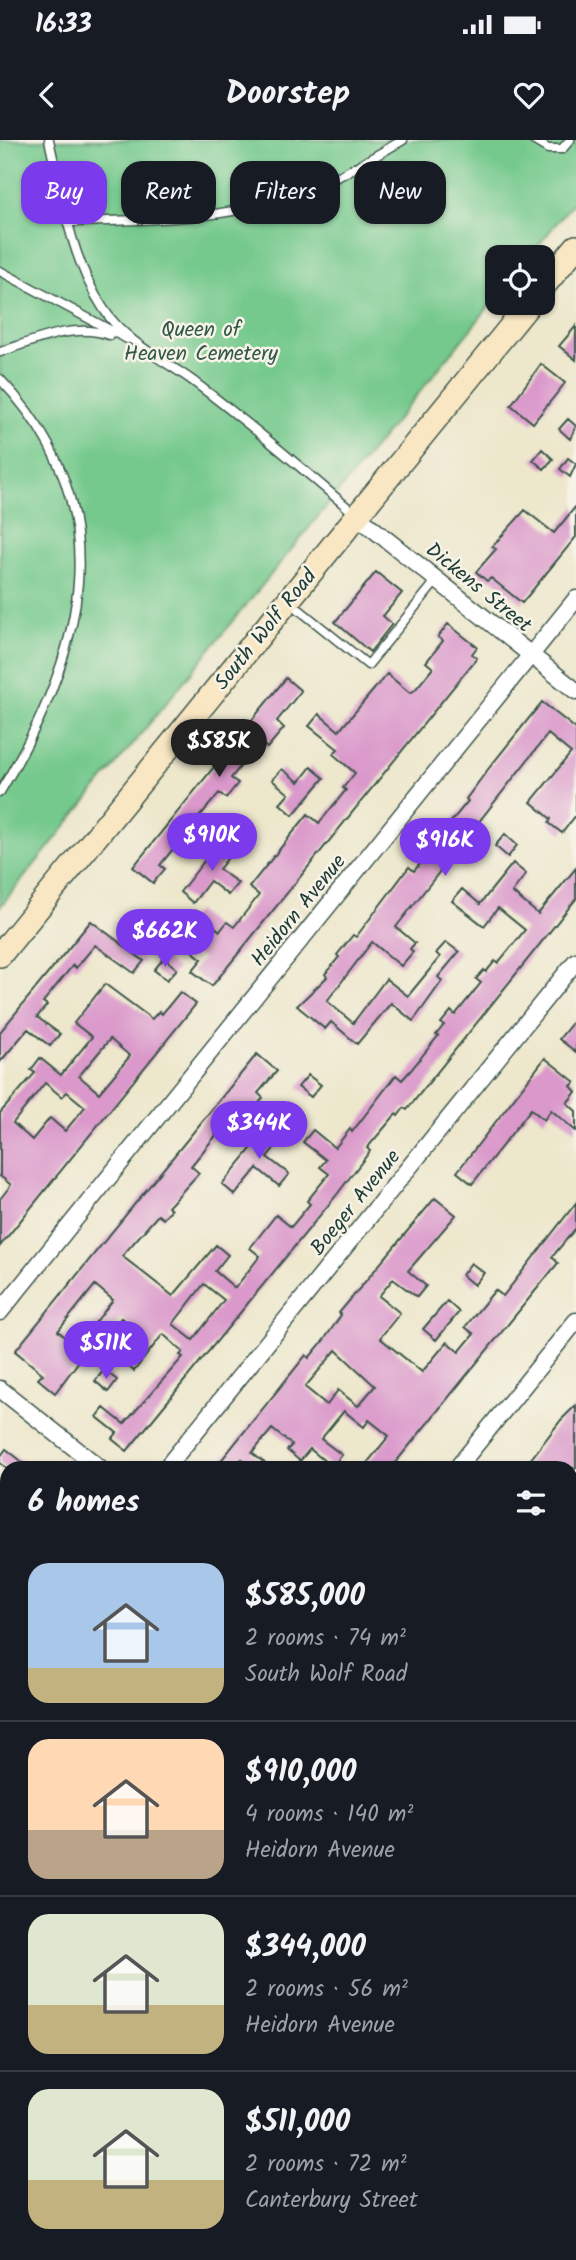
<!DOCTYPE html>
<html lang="en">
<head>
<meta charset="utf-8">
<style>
  :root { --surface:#171b24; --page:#20242c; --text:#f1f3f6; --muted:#9ea1a6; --line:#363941; --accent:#7c3aed }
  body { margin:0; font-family:Kalam,sans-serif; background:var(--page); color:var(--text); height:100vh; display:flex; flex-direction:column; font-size:26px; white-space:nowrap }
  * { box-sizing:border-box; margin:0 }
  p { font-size:23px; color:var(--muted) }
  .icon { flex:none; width:38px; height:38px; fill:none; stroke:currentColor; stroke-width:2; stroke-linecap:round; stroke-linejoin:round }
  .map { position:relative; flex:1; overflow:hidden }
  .panel { position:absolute; left:0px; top:1321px; width:578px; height:800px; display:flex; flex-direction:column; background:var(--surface); border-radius:21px 21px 0 0; box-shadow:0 2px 5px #0004 }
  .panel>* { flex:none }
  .top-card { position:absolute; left:21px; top:21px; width:536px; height:63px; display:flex; gap:14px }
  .tools { position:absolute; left:485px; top:105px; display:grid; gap:14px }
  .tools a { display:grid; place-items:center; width:70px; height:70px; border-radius:14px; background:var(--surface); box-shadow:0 2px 5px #0004; font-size:35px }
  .price { position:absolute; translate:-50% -60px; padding:0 16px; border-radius:24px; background:var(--accent); color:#fff; font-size:23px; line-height:46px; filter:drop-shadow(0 2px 4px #0008) }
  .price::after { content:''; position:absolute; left:50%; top:42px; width:21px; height:16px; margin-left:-10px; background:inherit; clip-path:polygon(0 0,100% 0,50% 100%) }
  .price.selected { background:#222; color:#fff }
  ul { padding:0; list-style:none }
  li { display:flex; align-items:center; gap:21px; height:175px; padding:0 28px }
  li+li { border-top:2px solid var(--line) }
  li span { display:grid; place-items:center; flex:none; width:196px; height:140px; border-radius:21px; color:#555 }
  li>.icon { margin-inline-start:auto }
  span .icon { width:84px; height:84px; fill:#fffc; stroke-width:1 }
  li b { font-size:30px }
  h2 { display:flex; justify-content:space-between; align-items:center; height:84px; padding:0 28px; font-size:30px }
  .pill { padding:0 24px; border-radius:21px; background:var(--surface); box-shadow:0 2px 5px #0004; font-size:24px; line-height:63px }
  .pill.selected { background:var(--accent); color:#fff }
  .status { display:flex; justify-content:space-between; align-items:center; height:49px; padding:0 35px; background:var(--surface); direction:ltr }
  .status svg { height:19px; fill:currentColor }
  header { display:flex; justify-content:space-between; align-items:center; height:91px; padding:0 28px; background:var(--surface); font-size:32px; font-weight:800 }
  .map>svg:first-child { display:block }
  .green { fill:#75c98d; stroke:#4a8360; stroke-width:2 }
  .building { fill:#da98cb; fill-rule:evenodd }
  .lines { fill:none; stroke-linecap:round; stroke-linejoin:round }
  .service-casing { stroke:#3e564b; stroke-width:11 }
  .minor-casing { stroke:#3e564b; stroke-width:19 }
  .secondary-casing { stroke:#3e564b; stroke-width:26 }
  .path { stroke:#3e564b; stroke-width:2.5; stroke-dasharray:2 5; stroke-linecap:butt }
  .service { stroke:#fff; stroke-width:8 }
  .minor { stroke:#fff; stroke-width:16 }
  .secondary { stroke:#f9e7c3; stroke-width:23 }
  .labels { text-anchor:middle; stroke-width:5; stroke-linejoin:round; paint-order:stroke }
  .park-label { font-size:21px; fill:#305946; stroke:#f7f3e8 }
  .street-label { font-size:21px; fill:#1f3d34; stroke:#f7f3e8 }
</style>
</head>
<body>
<div class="status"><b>16:33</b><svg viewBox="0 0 49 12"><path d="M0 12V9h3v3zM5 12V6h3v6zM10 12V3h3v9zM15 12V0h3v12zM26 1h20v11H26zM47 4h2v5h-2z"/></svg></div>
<header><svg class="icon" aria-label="back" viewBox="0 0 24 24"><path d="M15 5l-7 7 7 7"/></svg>Doorstep<svg class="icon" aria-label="heart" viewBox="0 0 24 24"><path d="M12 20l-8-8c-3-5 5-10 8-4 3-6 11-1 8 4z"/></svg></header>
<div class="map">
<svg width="576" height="2120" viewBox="0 0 576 2120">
  <rect width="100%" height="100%" fill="#f7f3e8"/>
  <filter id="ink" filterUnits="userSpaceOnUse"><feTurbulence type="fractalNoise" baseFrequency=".0143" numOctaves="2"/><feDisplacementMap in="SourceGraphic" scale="14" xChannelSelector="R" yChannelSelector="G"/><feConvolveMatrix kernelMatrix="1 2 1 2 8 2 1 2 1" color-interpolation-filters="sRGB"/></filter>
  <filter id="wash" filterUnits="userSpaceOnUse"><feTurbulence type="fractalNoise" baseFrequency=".00686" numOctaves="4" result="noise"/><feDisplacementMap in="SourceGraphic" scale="28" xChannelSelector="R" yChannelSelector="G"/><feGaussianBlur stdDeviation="1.57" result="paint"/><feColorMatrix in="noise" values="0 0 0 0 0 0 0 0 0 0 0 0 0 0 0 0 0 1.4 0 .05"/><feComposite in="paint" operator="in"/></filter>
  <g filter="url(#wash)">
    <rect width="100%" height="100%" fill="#ede7cc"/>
    <path class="green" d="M 0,0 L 576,0 L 576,59 L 529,117 L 497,117 L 497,157 L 0,767 Z
      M 571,1747 L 576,1751 L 576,2120 L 479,2120 L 471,2114 L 570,2114 Z"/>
    <g id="blocks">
      <path class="building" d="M 576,186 L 576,220 L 559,206 Z
        M 541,224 L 565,243 L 533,283 L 511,265 Z
        M 568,279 L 576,286 L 570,299 L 559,289 Z
        M 542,309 L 553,319 L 544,329 L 533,320 Z
        M 568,318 L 576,324 L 570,337 L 560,329 Z
        M 576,366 L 576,397 L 522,463 L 491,438 L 487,441 L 476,432 L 496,409 L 492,407 L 525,370 L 554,393 Z
        M 376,432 L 402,453 L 383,476 L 392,484 L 370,512 L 335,482 Z
        M 448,484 L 477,507 L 472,514 L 477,518 L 212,846 L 192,831 L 202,819 L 174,797 L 196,771 L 220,791 L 227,782 L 234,787 L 259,755 L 249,747 L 308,674 L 319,683 L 346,650 L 343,648 L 355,633 L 333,614 L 338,609 L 309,586 L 319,574 L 339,591 L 387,534 L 410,553 L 415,550 L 433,528 L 426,522 L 443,501 L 438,497 Z
        M 286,538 L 301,551 L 277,581 L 284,588 L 267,608 L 260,602 L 231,638 L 238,643 L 226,658 L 219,653 L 195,682 L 160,725 L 165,729 L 153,743 L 133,727 Z
        M 542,562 L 576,589 L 576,675 L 562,693 L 549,683 L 551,679 L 531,662 L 571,613 L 548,594 L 396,787 L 415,803 L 410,809 L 413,812 L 401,826 L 372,802 L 327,861 L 353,883 L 386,839 L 408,856 L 440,817 L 436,813 L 446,802 L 459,812 L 438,837 L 442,841 L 422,869 L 413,881 L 391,863 L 357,904 L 331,882 L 325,889 L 297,866 L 327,837 L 325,834 L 339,817 L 337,815 L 353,795 L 356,797 L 409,727 L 414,731 L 430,712 L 428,710 L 468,661 L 466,659 L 489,628 Z
        M 311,627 L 324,638 L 293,675 L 280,664 L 289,654 L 272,640 L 282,629 L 299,642 Z
        M 505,694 L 517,705 L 508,717 L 495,706 Z
        M 223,697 L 236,708 L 219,729 L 238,743 L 228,755 L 210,741 L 193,763 L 180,752 Z
        M 513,723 L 526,734 L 512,752 L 538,774 L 576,728 L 576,759 L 407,970 L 404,968 L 398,976 L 396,974 L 367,1008 L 370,1011 L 335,1057 L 127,1311 L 112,1299 L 117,1293 L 97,1277 L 104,1268 L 124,1284 L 183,1217 L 180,1215 L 183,1212 L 163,1194 L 134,1231 L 121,1221 L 142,1195 L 121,1178 L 100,1204 L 87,1193 L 113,1160 L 95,1145 L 58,1191 L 85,1213 L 55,1253 L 38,1239 L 43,1234 L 15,1211 L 257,914 L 277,931 L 258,953 L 263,958 L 250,974 L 247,971 L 229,994 L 222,988 L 191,1026 L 199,1033 L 168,1067 L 171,1070 L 163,1079 L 158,1075 L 122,1116 L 173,1156 L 216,1105 L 228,1115 L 215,1131 L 235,1148 L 260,1116 L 250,1108 L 276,1075 L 291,1087 L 310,1064 L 307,1061 L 329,1034 L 320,1027 L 326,1020 L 303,1002 L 313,990 L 335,1008 L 350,989 L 352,992 L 396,935 L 402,940 L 411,930 L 438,896 L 436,895 L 444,885 L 441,883 L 451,871 L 455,875 L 481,843 L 476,839 L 484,830 L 486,832 L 495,821 L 498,823 L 525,790 L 498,768 L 484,786 L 452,761 L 462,749 L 480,764 ZM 204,1144 L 224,1160 L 193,1200 L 173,1184 Z
        M 91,781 L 144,821 L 134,833 L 95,805 L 76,828 L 73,825 L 43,862 L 47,865 L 37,877 L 60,894 L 50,906 L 28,889 L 0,922 L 0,892 Z
        M 164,818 L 177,829 L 167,840 L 154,830 Z
        M 105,844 L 152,879 L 159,871 L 162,874 L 180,852 L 196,864 L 0,1106 L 0,1059 L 11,1045 L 0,1036 L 0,973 L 35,933 L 31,930 L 40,918 L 61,935 L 92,897 L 74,883 ZM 110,899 L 130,916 L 99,953 L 79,936 ZM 45,943 L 62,957 L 67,952 L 85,967 L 65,991 L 50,978 L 32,1000 L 13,983 Z
        M 576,878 L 576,912 L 559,899 Z
        M 545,918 L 575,942 L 571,946 L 576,952 L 567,963 L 576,971 L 576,991 L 551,970 L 544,980 L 531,969 L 472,1044 L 457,1032 Z
        M 308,935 L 321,945 L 311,957 L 298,947 Z
        M 274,981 L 287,992 L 267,1017 L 289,1034 L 279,1046 L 257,1028 L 235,1055 L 222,1044 Z
        M 435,1058 L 456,1075 L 408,1131 L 426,1146 L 417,1157 L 393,1139 L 379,1156 L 400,1173 L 380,1198 L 422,1232 L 447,1202 L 459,1212 L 474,1194 L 465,1187 L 495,1150 L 503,1156 L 576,1063 L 576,1088 L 552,1117 L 558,1123 L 391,1328 L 363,1328 L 389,1296 L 369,1280 L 364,1287 L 344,1271 L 321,1299 L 342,1315 L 332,1327 L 310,1309 L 300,1321 L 287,1310 L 292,1305 L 272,1289 L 252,1313 L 271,1328 L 253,1328 L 242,1319 L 234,1328 L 215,1328 L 306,1215 L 309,1218 L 324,1200 L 341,1175 L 339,1173 ZM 336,1210 L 375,1246 L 358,1266 L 338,1250 L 327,1265 L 305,1247 Z
        M 471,1123 L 484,1133 L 474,1145 L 462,1135 Z
        M 447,1161 L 459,1172 L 436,1200 L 423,1189 Z
        M 104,1230 L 117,1240 L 108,1252 L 95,1241 Z
        M 576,1265 L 576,1328 L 524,1328 L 561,1280 Z
        M 6,1309 L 20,1320 L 29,1328 L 7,1328 L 0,1323 L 0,1317 Z"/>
    </g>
  </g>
  <g filter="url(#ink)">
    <use href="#blocks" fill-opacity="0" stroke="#3e564b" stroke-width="2"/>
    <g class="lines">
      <g class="service-casing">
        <path id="service" d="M 49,0 C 62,56 71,119 103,168 C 125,202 161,218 193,241 C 249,283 302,328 355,374
          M 533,0 L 548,9 L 562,9 L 570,0
          M 68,82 C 146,80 229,81 303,52 C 338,39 370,19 403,0
          M 0,131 L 127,199
          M 0,212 C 34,201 74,182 109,195
          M 0,239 C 124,369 84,514 0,652
          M 291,463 L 368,525 L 437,440"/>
      </g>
      <g class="minor-casing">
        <path id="minor" d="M 357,376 L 576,551
          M 0,1172 L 576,459
          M 0,1249 L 100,1328
          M 166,1328 L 576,821
          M 457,1328 L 576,1181
          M 0,1535 L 7,1526
          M 570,1551 L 576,1545
          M 570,1713 L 576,1717
          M 0,1865 L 7,1864
          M 0,2072 L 7,2073
          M 313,2114 L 320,2120"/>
      </g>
      <g class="secondary-casing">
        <path id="secondary" d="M 542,148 L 576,107
          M 0,815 L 530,163"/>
      </g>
      <path class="path" d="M 570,2102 L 576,2095
        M 496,2114 L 506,2120
        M 555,2120 L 560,2114"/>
      <use href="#service" class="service"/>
      <use href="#minor" class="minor"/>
      <use href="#secondary" class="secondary"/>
    </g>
  </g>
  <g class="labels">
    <g class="park-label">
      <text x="201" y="196">Queen of<tspan x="201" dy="24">Heaven Cemetery</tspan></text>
    </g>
    <g class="street-label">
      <text transform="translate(479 447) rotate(39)" y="7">Dickens Street</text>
      <text transform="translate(265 489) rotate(-51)" y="7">South Wolf Road</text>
      <text transform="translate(298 770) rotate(-51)" y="7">Heidorn Avenue</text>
      <text transform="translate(355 1062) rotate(-51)" y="7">Boeger Avenue</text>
    </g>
  </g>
</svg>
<div class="tools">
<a><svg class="icon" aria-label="locate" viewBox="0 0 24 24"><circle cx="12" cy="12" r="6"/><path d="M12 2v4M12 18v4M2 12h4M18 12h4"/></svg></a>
</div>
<b class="price selected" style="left:219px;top:639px">$585K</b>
<b class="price" style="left:212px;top:733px">$910K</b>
<b class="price" style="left:445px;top:738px">$916K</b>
<b class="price" style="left:165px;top:829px">$662K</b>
<b class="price" style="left:259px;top:1021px">$344K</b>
<b class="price" style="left:106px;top:1241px">$511K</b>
<div class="top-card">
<a class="pill selected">Buy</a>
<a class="pill">Rent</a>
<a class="pill">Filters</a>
<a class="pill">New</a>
</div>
<section class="panel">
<h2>6 homes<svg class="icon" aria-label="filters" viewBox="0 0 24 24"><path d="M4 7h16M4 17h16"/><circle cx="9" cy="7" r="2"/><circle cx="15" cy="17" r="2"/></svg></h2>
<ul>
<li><span style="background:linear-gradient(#a9c7e8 75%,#c2b280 0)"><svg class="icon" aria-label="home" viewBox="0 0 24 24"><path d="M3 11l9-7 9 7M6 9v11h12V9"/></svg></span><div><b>$585,000</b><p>2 rooms · 74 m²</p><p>South Wolf Road</p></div></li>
<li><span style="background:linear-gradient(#ffd9b3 65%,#b9a48a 0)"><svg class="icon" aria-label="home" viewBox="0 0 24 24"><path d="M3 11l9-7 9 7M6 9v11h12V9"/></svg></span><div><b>$910,000</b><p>4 rooms · 140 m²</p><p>Heidorn Avenue</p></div></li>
<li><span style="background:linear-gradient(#dfe7d0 65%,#c2b280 0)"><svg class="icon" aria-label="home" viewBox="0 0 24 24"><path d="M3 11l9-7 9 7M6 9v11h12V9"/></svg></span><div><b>$344,000</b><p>2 rooms · 56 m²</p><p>Heidorn Avenue</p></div></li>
<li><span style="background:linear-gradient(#dfe7d0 65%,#c2b280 0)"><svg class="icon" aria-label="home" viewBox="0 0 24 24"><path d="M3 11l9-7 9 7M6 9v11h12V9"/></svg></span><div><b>$511,000</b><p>2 rooms · 72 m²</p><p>Canterbury Street</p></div></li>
</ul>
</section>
</div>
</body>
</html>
